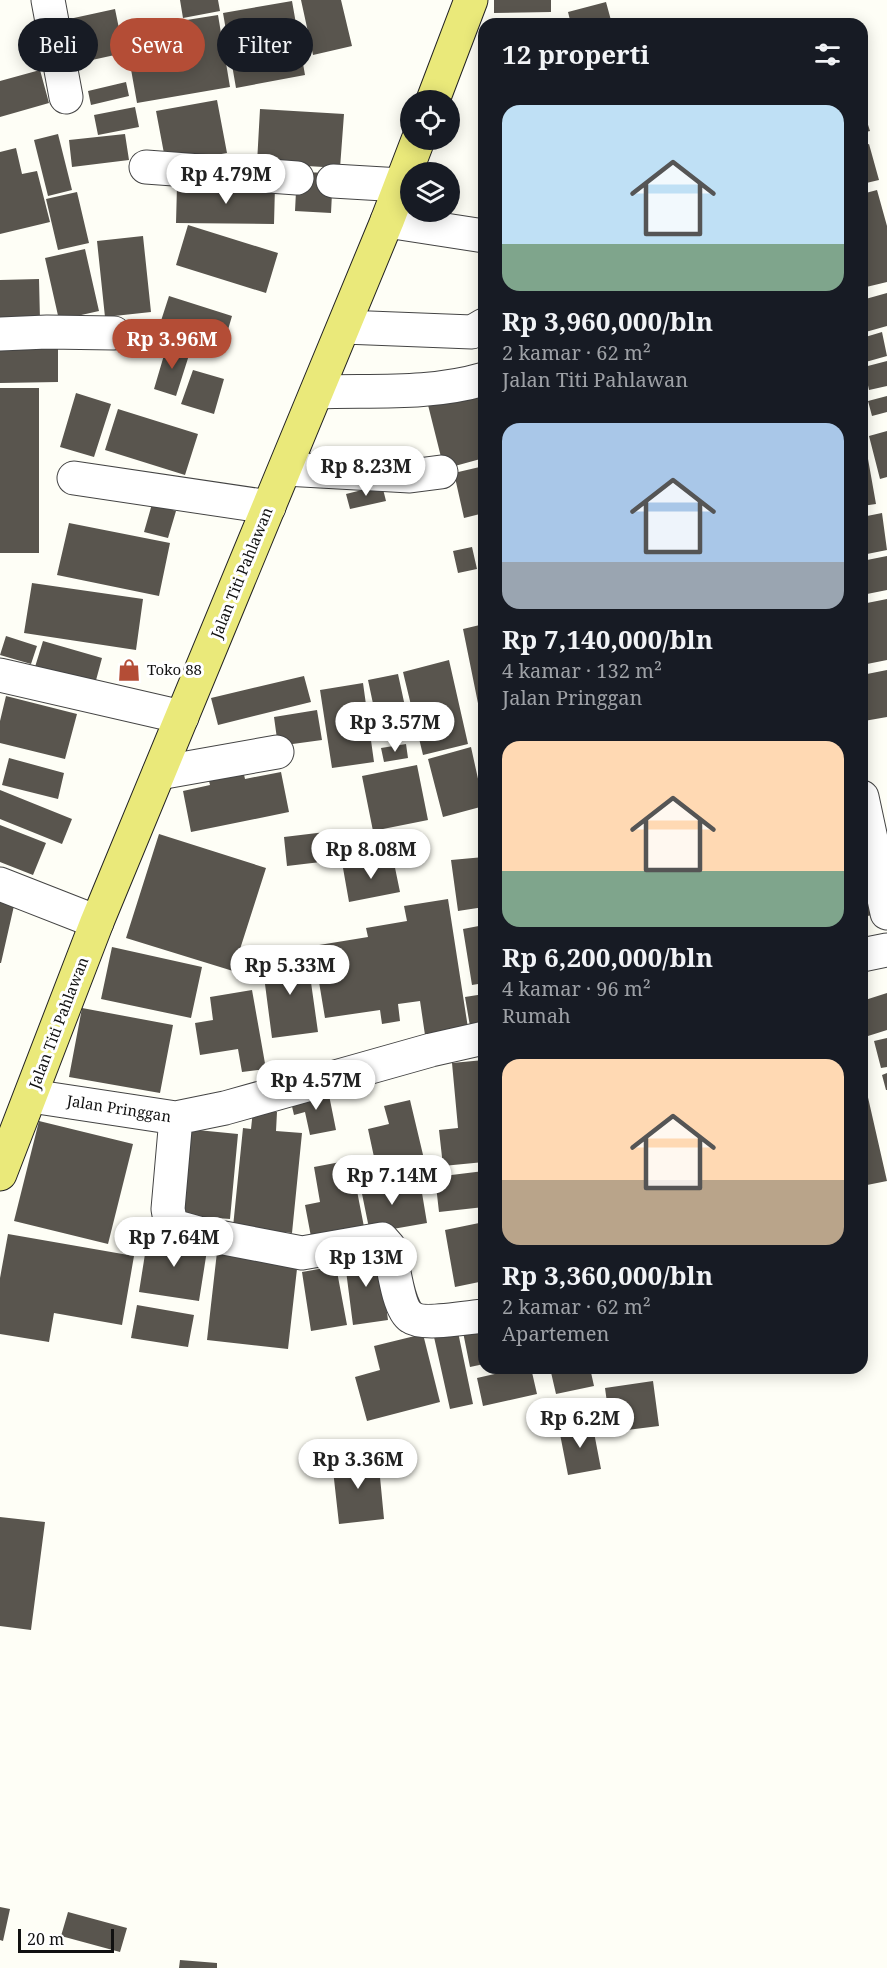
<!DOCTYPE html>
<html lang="id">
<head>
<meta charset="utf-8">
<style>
  :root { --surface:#171b24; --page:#20242c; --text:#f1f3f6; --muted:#9ea1a6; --accent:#b44d36 }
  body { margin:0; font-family:"Noto Serif",serif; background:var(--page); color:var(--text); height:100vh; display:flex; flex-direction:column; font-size:22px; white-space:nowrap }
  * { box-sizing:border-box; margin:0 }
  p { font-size:20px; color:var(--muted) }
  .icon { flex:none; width:33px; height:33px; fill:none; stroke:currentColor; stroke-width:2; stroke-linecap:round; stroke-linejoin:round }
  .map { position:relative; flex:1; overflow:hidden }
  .panel { position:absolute; left:478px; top:18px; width:390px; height:1356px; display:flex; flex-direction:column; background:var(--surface); border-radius:18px; box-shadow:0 3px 15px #0003 }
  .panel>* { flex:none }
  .banner { position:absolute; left:18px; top:18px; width:370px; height:54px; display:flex; gap:12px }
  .fabs { position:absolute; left:400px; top:90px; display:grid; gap:12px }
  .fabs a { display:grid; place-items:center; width:60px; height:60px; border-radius:50%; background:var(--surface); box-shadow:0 3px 15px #0003; font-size:30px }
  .scale { position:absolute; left:18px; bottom:15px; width:96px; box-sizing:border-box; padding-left:6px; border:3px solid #111; border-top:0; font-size:16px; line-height:21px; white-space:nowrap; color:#111; -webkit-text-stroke:4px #fff; paint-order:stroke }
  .price { position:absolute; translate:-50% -51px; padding:0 14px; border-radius:21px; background:#fff; color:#222; font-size:20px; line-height:39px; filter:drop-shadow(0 2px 3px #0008) }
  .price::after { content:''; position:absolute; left:50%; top:36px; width:18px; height:14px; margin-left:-9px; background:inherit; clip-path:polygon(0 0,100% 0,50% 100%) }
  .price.on { background:var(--accent); color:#fff }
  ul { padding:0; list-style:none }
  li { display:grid; align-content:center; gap:12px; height:318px; padding:0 24px }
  li span { display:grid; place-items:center; height:186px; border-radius:18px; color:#555 }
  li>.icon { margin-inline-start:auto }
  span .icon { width:108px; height:108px; fill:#fffc; stroke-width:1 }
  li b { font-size:26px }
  h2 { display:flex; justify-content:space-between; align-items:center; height:72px; padding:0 24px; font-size:26px }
  .tag { padding:0 21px; border-radius:27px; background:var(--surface); box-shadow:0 3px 15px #0003; font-size:21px; line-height:54px }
  .tag.on { background:var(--accent); color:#fff }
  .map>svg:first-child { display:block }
  .building { fill:#59554e }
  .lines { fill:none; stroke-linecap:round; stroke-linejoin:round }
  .minor-casing { stroke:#444; stroke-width:35 }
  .major-casing { stroke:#222; stroke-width:35 }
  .minor { stroke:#fff; stroke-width:33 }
  .major { stroke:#eae97a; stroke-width:33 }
  .labels { text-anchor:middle; stroke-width:6; stroke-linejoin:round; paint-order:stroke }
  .street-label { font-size:15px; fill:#111; stroke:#fff }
  .poi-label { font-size:15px; fill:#111; stroke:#fff; text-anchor:start }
</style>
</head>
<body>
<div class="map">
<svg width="887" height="1968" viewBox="0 0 887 1968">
  <rect width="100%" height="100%" fill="#fefef6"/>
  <path class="building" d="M 180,0 L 218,0 L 220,11 L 183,18 Z
    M 301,0 L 341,0 L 352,46 L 313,55 Z
    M 494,0 L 551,0 L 551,12 L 494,13 Z
    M 292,1 L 305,75 L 236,88 L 223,13 Z
    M 606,2 L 612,24 L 571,24 L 568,12 Z
    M 115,9 L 124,53 L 69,65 L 60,21 Z
    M 218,15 L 230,87 L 137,103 L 124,30 Z
    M 40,70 L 49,103 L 0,117 L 0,81 Z
    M 126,82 L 129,96 L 91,105 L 88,91 Z
    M 217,100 L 227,153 L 166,164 L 156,111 Z
    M 862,106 L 870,131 L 862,133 Z
    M 135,107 L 139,127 L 98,135 L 94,115 Z
    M 260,109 L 344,114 L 340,168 L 257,163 Z
    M 58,134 L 72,190 L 48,196 L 34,140 Z
    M 125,134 L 129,160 L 72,167 L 69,140 Z
    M 869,144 L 879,180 L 862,184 L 862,146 Z
    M 16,148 L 22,174 L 37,171 L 50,222 L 0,234 L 0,152 Z
    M 297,172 L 333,173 L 331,213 L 295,211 Z
    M 177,186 L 275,186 L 274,224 L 176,223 Z
    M 877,190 L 887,226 L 887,282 L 862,288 L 862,194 Z
    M 77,192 L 89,243 L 58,250 L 46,199 Z
    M 188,225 L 278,253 L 266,293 L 176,265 Z
    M 143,236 L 151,312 L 105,317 L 97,241 Z
    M 85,249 L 99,311 L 59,320 L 45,258 Z
    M 39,279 L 40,320 L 0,322 L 0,280 Z
    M 887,293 L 887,326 L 862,333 L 862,300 Z
    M 169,296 L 232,316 L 223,347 L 159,327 Z
    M 128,321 L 161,331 L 153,354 L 121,344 Z
    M 882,332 L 887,356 L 862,363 L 862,338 Z
    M 0,337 L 58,337 L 58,382 L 0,383 Z
    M 167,345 L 190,352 L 176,396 L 154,389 Z
    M 887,361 L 887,386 L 869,390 L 864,367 Z
    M 193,370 L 224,379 L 214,414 L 181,404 Z
    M 484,387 L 484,458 L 444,469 L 427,401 Z
    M 0,388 L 39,388 L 39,553 L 0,553 Z
    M 76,393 L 111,404 L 94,457 L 60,447 Z
    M 887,396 L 887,412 L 872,416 L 868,401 Z
    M 118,409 L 198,434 L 185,475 L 105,450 Z
    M 887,431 L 887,477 L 880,479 L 869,436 Z
    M 865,442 L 876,504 L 862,506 L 862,443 Z
    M 484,466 L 484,513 L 464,518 L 454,473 Z
    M 382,485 L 386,501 L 350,509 L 346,494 Z
    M 152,504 L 176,511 L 168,538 L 144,532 Z
    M 882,513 L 887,550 L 862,555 L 862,517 Z
    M 69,523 L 170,543 L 159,596 L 57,575 Z
    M 472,547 L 477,569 L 458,573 L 453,551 Z
    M 887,556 L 887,590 L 862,595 L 862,561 Z
    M 32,583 L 143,599 L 136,650 L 24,633 Z
    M 887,599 L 887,660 L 862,665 L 862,604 Z
    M 484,624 L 484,728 L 483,728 L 463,629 Z
    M 6,636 L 37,646 L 31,664 L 0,655 Z
    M 43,641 L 102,658 L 95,684 L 35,667 Z
    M 449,660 L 468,744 L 423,755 L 403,672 Z
    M 887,670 L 887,717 L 864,721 L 862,675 Z
    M 398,674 L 409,725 L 379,732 L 368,680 Z
    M 304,676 L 311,702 L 218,725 L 211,698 Z
    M 363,683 L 374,762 L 332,768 L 320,690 Z
    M 6,696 L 77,714 L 65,759 L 0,743 L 0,721 Z
    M 317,710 L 322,740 L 278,746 L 274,717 Z
    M 406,744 L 408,758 L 384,762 L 381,748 Z
    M 471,747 L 484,806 L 443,817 L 428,759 Z
    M 9,758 L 64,773 L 58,799 L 2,785 Z
    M 417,765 L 428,820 L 373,831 L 362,776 Z
    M 243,770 L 245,779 L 281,772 L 289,812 L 191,832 L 183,791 L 210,785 L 208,777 Z
    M 0,790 L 72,819 L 62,844 L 0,819 Z
    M 0,825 L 46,843 L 33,875 L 0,862 Z
    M 342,830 L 346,859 L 287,866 L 284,837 Z
    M 862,833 L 878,914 L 862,917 Z
    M 159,834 L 266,868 L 233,971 L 126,938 Z
    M 484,857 L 484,907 L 458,911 L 451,860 Z
    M 393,858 L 400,892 L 349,902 L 343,868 Z
    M 0,894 L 16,897 L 1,963 L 0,963 Z
    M 448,899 L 468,1028 L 425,1035 L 420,1001 L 398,1004 L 400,1021 L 382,1024 L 380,1010 L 325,1018 L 313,946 L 368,937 L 366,928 L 407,921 L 404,906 Z
    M 484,925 L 484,983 L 472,985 L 463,929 Z
    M 112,947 L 202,967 L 191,1018 L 101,999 Z
    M 307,954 L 318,1032 L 272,1038 L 262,961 Z
    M 252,990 L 266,1069 L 242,1072 L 238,1049 L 200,1055 L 195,1023 L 213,1020 L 210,997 Z
    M 887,993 L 887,1030 L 868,1036 L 862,1018 L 862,1001 Z
    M 484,994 L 484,1023 L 470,1026 L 465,997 Z
    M 82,1008 L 173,1025 L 160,1093 L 69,1077 Z
    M 887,1038 L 887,1067 L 881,1068 L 874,1041 Z
    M 484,1060 L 484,1162 L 443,1166 L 439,1130 L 458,1128 L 452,1063 Z
    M 862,1071 L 887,1181 L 862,1186 Z
    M 887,1073 L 887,1090 L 886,1090 L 882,1075 Z
    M 328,1090 L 336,1130 L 310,1135 L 305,1112 L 294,1115 L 290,1098 Z
    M 410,1100 L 429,1180 L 404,1186 L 399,1166 L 377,1171 L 368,1129 L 389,1124 L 384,1106 Z
    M 253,1110 L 277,1112 L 276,1131 L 302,1133 L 292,1233 L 233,1227 L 243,1128 L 251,1129 Z
    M 39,1121 L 133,1144 L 108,1244 L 14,1221 Z
    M 187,1129 L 238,1134 L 230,1219 L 179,1215 Z
    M 351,1160 L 365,1232 L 312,1242 L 305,1205 L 320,1202 L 314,1167 Z
    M 484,1171 L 484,1207 L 439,1212 L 435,1177 Z
    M 397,1177 L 399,1192 L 421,1187 L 427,1223 L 370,1233 L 360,1184 Z
    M 133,1220 L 149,1224 L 142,1250 L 126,1246 Z
    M 484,1222 L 484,1281 L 455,1287 L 445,1230 Z
    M 8,1234 L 134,1256 L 122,1325 L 54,1313 L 49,1342 L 0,1334 L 0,1278 Z
    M 148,1235 L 208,1244 L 199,1301 L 139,1292 Z
    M 379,1251 L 388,1320 L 353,1325 L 344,1255 Z
    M 217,1252 L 298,1260 L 288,1349 L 207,1340 Z
    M 336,1266 L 347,1325 L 311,1331 L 302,1272 Z
    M 137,1305 L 194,1315 L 188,1347 L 131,1338 Z
    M 484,1322 L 484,1364 L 470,1367 L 462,1327 Z
    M 458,1332 L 473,1404 L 450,1409 L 434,1337 Z
    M 423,1334 L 440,1402 L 367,1421 L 355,1377 L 380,1370 L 374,1346 Z
    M 521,1368 L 531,1368 L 537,1394 L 483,1406 L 477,1378 Z
    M 550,1368 L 590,1368 L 594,1386 L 556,1394 Z
    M 653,1381 L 659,1426 L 611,1432 L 605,1388 Z
    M 592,1422 L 601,1469 L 568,1475 L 559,1429 Z
    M 378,1456 L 384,1519 L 339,1524 L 332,1461 Z
    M 0,1517 L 45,1522 L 31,1630 L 0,1626 Z
    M 0,1907 L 10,1909 L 3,1941 L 0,1940 Z
    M 68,1912 L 127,1928 L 120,1952 L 61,1936 Z
    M 180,1960 L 217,1963 L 217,1968 L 179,1968 Z"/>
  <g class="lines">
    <g class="minor-casing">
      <path id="minor" d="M 48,0 L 66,97
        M 146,167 L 297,178
        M 333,181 L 401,185
        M 387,221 L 484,236
        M 344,327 L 472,332 L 484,325
        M 0,334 L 47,332 L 114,333
        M 317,392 C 373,390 430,395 484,379
        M 285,469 L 410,476 L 441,472
        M 74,478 L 269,507
        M 0,675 L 182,717
        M 159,773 L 277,752
        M 862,797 L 887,913
        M 0,884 L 97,922
        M 862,955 L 887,950
        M 31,1096 L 176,1118 L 225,1108 L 431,1050 L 484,1038
        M 176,1118 L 168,1209 L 170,1220 L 173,1226 L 198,1233 L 302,1253 L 382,1239 L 389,1247 C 393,1263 398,1309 411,1317 C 423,1326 469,1317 484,1316"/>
    </g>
    <g class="major-casing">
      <path id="major" d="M 433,100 L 471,0
        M 0,1174 L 97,922 L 387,221 L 418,140"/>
    </g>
    <use href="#minor" class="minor"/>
    <use href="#major" class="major"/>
  </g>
  <defs>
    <g id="shop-bare" transform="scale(1.8)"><path d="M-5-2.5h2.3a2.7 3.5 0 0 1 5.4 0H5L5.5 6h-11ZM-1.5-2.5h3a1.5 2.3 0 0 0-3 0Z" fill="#b44d36" stroke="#fff" stroke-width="2.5" paint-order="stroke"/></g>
  </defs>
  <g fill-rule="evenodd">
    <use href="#shop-bare" x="129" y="670"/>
  </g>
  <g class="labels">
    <g class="street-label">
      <text transform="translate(242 573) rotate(-68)" y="5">Jalan Titi Pahlawan</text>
      <text transform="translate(59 1023) rotate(-69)" y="5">Jalan Titi Pahlawan</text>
      <text transform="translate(119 1109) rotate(9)" y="5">Jalan Pringgan</text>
    </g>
    <g class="poi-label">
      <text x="147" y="675">Toko 88</text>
    </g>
  </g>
</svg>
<div class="fabs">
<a><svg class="icon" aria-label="locate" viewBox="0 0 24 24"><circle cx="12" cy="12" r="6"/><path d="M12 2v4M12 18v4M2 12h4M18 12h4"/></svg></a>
<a><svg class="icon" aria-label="layers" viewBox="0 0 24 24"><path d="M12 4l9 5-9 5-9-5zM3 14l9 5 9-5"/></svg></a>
</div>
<div class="scale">20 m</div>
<b class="price" style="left:226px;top:205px">Rp 4.79M</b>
<b class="price on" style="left:172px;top:370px">Rp 3.96M</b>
<b class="price" style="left:366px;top:497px">Rp 8.23M</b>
<b class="price" style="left:395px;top:753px">Rp 3.57M</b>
<b class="price" style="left:371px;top:880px">Rp 8.08M</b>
<b class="price" style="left:290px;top:996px">Rp 5.33M</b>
<b class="price" style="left:316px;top:1111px">Rp 4.57M</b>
<b class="price" style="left:392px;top:1206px">Rp 7.14M</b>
<b class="price" style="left:174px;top:1268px">Rp 7.64M</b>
<b class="price" style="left:366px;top:1288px">Rp 13M</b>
<b class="price" style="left:580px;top:1449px">Rp 6.2M</b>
<b class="price" style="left:358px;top:1490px">Rp 3.36M</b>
<div class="banner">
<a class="tag">Beli</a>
<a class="tag on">Sewa</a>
<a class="tag">Filter</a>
</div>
<section class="panel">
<h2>12 properti<svg class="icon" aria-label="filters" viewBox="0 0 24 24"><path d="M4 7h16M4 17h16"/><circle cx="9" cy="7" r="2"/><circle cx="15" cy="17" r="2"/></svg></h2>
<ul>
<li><span style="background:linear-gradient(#bfe0f5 75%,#7fa58c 0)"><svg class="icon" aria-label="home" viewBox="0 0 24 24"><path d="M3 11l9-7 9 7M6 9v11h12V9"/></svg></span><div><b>Rp 3,960,000/bln</b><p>2 kamar · 62 m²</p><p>Jalan Titi Pahlawan</p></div></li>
<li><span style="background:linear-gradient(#a9c7e8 75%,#9aa5b1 0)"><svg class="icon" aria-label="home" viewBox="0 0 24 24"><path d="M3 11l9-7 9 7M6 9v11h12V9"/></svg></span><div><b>Rp 7,140,000/bln</b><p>4 kamar · 132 m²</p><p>Jalan Pringgan</p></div></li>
<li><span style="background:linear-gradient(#ffd9b3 70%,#7fa58c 0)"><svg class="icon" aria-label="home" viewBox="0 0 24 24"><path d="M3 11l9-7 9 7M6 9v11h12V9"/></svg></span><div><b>Rp 6,200,000/bln</b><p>4 kamar · 96 m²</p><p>Rumah</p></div></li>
<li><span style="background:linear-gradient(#ffd9b3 65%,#b9a48a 0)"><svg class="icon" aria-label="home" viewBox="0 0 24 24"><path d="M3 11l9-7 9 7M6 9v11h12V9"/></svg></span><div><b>Rp 3,360,000/bln</b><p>2 kamar · 62 m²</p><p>Apartemen</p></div></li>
</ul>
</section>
</div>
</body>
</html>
